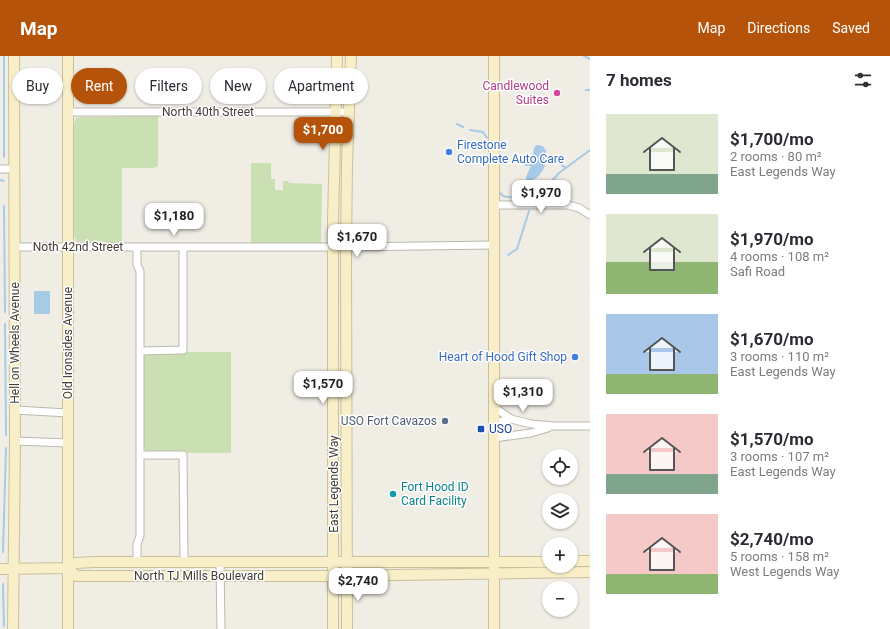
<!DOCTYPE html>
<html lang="en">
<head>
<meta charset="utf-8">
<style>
  :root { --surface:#fff; --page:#f2f2f3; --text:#2b2b33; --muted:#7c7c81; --accent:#b45309 }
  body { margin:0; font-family:Roboto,sans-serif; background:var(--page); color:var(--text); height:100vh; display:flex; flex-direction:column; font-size:15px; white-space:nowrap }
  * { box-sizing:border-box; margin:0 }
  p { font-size:13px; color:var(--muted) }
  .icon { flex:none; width:22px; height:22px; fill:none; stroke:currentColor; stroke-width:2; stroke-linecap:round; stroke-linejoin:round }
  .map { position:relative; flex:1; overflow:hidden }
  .details { display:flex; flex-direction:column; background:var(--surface); width:300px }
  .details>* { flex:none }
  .banner { position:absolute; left:12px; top:12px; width:380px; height:36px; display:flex; gap:8px }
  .controls { position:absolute; left:542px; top:393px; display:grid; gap:8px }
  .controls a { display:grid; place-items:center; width:36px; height:36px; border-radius:50%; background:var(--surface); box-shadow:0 1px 3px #0004; font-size:20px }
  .price { position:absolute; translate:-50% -34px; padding:0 9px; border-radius:8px; background:#fff; color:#222; font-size:13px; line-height:26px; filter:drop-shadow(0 1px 2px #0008) }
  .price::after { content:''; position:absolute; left:50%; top:24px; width:12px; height:9px; margin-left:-6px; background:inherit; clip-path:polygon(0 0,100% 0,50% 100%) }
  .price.selected { background:var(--accent); color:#fff }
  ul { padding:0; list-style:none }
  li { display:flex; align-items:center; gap:12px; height:100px; padding:0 16px }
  li span { display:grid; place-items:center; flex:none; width:112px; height:80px; border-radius:0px; color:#555 }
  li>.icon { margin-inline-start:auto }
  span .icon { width:48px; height:48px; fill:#fffc; stroke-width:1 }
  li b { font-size:17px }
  h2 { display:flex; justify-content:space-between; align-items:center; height:48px; padding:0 16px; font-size:17px }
  .chip { padding:0 14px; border-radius:18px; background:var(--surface); box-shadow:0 1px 3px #0004; font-size:14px; line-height:36px }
  .chip.selected { background:var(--accent); color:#fff }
  header { display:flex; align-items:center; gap:24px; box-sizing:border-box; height:56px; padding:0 20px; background:var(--accent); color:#fff }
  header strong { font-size:19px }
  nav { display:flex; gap:22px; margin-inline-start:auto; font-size:14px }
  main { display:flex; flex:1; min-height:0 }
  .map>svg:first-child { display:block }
  .green { fill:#cae0b2 }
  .water { fill:#a7cae7 }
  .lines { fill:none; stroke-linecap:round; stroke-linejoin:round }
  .stream { stroke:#a7cae7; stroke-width:2 }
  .street-casing { stroke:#bdb8ac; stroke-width:9 }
  .secondary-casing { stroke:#cbc099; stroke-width:12 }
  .street { stroke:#fff; stroke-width:7 }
  .secondary { stroke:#f8eec7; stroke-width:10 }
  .hotel-dot { fill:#d1479c; stroke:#fff; stroke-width:1.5 }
  .shop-dot { fill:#3f7fe0; stroke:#fff; stroke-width:1.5 }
  .service-dot { fill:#5c6f8a; stroke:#fff; stroke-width:1.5 }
  .transit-dot { fill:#1a4fb4; stroke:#fff; stroke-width:1.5 }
  .culture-dot { fill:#0f9aa8; stroke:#fff; stroke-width:1.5 }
  .labels { text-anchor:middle; stroke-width:3; stroke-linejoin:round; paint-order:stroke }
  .hotel-label { font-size:12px; fill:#b23c85; stroke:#fff; text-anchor:end }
  .street-label { font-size:12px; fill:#423d35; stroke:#fff }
  .shop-label { font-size:12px; fill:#366cbe; stroke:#fff; text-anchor:start }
  .service-label { font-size:12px; fill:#4e5e75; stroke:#fff; text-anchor:end }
  .transit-label { font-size:12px; fill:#164399; stroke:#fff; text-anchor:start }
  .culture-label { font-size:12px; fill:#0d838f; stroke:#fff; text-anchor:start }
</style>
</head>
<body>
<header>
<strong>Map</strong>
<nav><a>Map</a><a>Directions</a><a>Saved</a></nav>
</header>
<main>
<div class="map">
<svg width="590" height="573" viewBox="0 0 590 573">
  <rect width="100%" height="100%" fill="#f0ede5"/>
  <path class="green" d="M 158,60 L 158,110 L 153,112 L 122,112 L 122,187 L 77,186 L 74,180 L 74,68 L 76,62 L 80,61 Z
    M 251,107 L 271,107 L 271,123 L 275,123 L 275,134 L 283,134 L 283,125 L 288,125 L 289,127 L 322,128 L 321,187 L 251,187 Z
    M 151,296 L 231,296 L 231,397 L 153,397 L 145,394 L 142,390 L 143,301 Z"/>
  <path class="water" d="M 536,89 C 558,88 542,130 526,124 L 526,121 L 531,109 L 534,92 Z
    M 34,235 L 50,235 L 50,258 L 34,258 Z"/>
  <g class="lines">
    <path class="stream" d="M 584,0 L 590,3
      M 586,34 L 589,34
      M 457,68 L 463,71
      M 470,74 L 483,76 L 487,82
      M 546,100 L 554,101 L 565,112
      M 4,101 L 4,0
      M 525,109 L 531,109
      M 0,124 L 4,125
      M 499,136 L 503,140 L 507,141 L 530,141
      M 539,144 L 550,127 L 559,117 L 590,94
      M 4,150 L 5,256
      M 508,199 L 517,193 L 529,155
      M 5,268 L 6,379
      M 3,496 L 6,392
      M 3,528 L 4,570"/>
    <g class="street-casing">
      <path id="street" d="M 68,56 L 349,56
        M 0,113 L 14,113
        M 494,149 L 568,149 L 579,152 L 590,159
        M 15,191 L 333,191
        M 137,191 L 137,209 L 140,215 L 140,480 L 137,488 L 137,507
        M 346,191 L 494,189
        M 141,295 L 183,294 L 183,191
        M 494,351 L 511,363
        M 15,354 L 68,357
        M 494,367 L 511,363 L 531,368 L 554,370 L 590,370
        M 494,382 L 531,377 L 548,372
        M 15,385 L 68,387
        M 141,399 L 183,399 L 184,506
        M 220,506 L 221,573"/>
    </g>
    <g class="secondary-casing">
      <path id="secondary" d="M 68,0 L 68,573
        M 494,0 L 494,573
        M 571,505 L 590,505
        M 68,512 L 76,520 L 334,520 L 590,516
        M 0,513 L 68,512 L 75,507 L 94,506 L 549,506
        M 13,573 L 15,385 L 14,0
        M 333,573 L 333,165 L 337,0
        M 347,573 L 346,191 L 347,107 L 351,0"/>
    </g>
    <use href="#street" class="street"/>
    <use href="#secondary" class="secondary"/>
  </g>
  <circle class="hotel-dot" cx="557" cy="37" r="4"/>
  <g class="shop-dot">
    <circle cx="449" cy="96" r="4"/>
    <circle cx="575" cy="301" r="4"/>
  </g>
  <circle class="service-dot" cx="445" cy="365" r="4"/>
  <rect class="transit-dot" x="477" y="369" width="8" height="8" rx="2"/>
  <circle class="culture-dot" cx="393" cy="438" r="4"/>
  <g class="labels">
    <g class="hotel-label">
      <text x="549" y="34">Candlewood<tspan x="549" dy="14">Suites</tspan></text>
    </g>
    <g class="street-label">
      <text x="208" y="60">North 40th Street</text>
      <text x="78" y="195">Noth 42nd Street</text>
      <text transform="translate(15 287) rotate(-90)" y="4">Hell on Wheels Avenue</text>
      <text transform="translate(68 287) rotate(-90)" y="4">Old Ironsides Avenue</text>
      <text transform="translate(334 428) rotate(-90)" y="4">East Legends Way</text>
      <text x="199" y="524">North TJ Mills Boulevard</text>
    </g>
    <g class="shop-label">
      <text x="457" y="93">Firestone<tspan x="457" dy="14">Complete Auto Care</tspan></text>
      <text x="567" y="305" text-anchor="end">Heart of Hood Gift Shop</text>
    </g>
    <g class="service-label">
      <text x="437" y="369">USO Fort Cavazos</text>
    </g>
    <g class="transit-label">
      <text x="489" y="377">USO</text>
    </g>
    <g class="culture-label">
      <text x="401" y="435">Fort Hood ID<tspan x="401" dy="14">Card Facility</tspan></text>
    </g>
  </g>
</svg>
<div class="controls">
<a><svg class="icon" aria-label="locate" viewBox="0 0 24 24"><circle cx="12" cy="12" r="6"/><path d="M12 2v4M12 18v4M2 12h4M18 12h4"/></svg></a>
<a><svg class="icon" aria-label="layers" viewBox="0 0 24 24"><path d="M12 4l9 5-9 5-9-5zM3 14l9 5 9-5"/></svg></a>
<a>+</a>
<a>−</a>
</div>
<b class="price selected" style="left:323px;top:95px">$1,700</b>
<b class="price" style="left:541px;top:158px">$1,970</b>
<b class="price" style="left:174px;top:181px">$1,180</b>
<b class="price" style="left:357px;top:202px">$1,670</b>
<b class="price" style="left:323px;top:349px">$1,570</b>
<b class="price" style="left:523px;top:357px">$1,310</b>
<b class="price" style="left:358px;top:546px">$2,740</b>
<div class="banner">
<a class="chip">Buy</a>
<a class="chip selected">Rent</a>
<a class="chip">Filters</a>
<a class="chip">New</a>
<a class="chip">Apartment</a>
</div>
</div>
<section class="details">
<h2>7 homes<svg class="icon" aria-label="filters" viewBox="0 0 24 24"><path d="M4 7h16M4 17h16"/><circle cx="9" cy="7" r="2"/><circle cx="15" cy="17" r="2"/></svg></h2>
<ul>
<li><span style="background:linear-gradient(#dfe7d0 75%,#7fa58c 0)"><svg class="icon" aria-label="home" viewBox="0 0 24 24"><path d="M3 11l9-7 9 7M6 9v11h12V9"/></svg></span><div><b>$1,700/mo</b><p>2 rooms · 80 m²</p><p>East Legends Way</p></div></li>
<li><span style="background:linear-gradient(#dfe7d0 60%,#8fb573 0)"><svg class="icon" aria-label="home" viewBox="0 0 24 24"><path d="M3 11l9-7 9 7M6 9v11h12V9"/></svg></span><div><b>$1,970/mo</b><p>4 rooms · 108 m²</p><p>Safi Road</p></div></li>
<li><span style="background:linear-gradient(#a9c7e8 75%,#8fb573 0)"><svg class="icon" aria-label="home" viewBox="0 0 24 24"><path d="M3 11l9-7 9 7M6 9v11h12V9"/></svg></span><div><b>$1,670/mo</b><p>3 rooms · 110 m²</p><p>East Legends Way</p></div></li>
<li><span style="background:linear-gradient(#f6c9c9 75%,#7fa58c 0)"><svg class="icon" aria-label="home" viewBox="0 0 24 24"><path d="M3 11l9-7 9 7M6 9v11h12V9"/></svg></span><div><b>$1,570/mo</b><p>3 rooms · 107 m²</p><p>East Legends Way</p></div></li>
<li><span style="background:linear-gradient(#f6c9c9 75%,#8fb573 0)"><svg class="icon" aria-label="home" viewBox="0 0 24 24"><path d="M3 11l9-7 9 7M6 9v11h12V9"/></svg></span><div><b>$2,740/mo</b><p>5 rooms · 158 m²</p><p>West Legends Way</p></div></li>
</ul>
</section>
</main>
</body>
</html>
